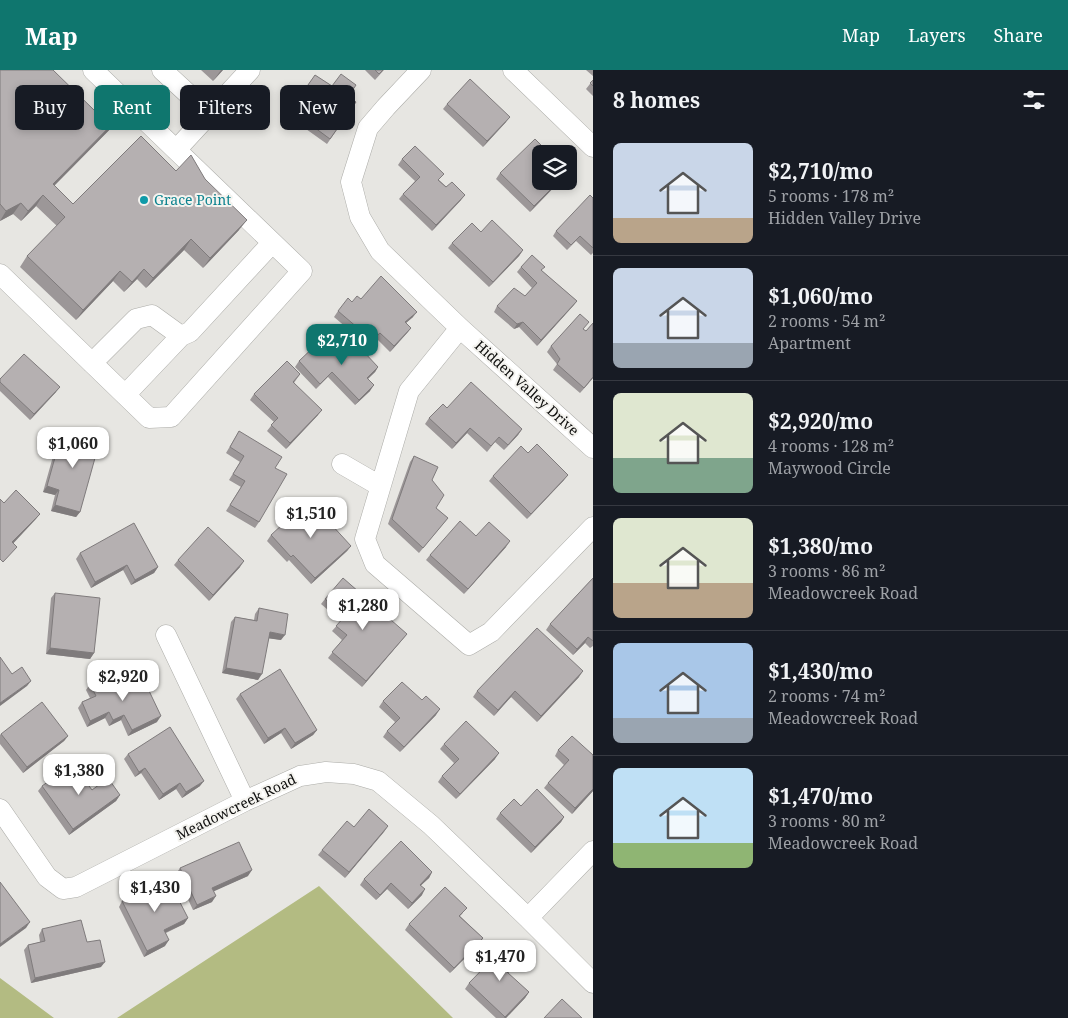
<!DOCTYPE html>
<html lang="en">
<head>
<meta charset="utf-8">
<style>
  :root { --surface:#171b24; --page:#242831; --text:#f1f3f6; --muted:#9ea1a6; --line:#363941; --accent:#0f766e }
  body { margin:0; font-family:"Noto Serif",serif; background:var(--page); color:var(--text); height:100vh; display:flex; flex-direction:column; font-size:19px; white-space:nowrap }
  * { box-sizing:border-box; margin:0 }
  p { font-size:16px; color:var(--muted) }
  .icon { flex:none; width:28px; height:28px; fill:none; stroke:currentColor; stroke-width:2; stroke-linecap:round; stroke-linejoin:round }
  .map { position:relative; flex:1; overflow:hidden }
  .details { display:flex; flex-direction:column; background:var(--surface); width:475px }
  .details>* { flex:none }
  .guide { position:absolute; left:15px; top:15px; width:475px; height:45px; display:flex; gap:10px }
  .fabs { position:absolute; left:532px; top:75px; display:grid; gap:10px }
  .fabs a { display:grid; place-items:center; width:45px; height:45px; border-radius:8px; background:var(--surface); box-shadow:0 2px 8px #0003; font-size:25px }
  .price { position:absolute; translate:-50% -42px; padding:0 11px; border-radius:10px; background:#fff; color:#222; font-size:16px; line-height:32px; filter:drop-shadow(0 1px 2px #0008) }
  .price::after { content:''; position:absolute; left:50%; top:30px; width:15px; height:11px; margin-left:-8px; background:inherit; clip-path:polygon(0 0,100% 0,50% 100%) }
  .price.active { background:var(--accent); color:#fff }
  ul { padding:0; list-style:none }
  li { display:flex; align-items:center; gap:15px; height:125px; padding:0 20px }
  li+li { border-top:1px solid var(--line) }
  li span { display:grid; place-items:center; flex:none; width:140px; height:100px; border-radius:8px; color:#555 }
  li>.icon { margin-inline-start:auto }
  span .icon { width:60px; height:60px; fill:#fffc; stroke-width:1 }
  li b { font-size:21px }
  h2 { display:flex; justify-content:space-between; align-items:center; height:60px; padding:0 20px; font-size:21px }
  .pill { padding:0 18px; border-radius:8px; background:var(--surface); box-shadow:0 2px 8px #0003; font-size:18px; line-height:45px }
  .pill.active { background:var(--accent); color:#fff }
  header { display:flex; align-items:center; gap:30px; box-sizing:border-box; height:70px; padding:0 25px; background:var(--accent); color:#fff }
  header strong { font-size:24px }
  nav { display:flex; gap:28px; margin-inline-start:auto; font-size:18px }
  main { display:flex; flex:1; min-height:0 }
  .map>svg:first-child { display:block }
  .green { fill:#b3bb82 }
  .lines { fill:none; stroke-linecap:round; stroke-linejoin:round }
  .minor-casing { stroke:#acaca8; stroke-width:21 }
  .minor { stroke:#fff; stroke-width:20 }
  .wall { fill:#9c9798 }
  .shaded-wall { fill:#7f7b7c }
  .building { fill:#b5b0b1; stroke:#7f7b7c }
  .culture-dot { fill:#0f9aa8; stroke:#f4f3ef; stroke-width:2 }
  .labels { text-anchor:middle; stroke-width:4; stroke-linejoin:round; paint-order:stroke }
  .culture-label { font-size:14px; fill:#0d838f; stroke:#f4f3ef; text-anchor:start }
  .street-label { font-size:14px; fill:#0d0d0c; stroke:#f4f3ef }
</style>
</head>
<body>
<header>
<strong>Map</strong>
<nav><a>Map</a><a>Layers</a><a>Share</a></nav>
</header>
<main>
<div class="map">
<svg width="593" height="948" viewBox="0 0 593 948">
  <rect width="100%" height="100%" fill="#e7e6e2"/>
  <path class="green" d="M 319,816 L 453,948 L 117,948 Z
    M 0,908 L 54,948 L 0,948 Z"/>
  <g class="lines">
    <g class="minor-casing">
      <path id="minor" d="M 162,0 L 210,44
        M 421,0 L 386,37 L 368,58 L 351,112 L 360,147 L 380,181 L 460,258 L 593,378
        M 513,0 L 593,77
        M 176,80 L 250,0
        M 0,204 L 149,348 L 171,347 L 302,201 L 93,0
        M 460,258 L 409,321 L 365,469 L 375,494 L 469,575 L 491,562 L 593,457
        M 92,293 L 136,249 L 152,245 L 181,266 L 190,262 L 272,173
        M 125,325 L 181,266
        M 342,394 L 380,416
        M 166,565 L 245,731
        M 0,739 L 47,807 L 63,819 L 76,817 L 245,731 L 300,706 L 326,702 L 354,704 L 378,711 L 431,755 L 528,848 L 593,913
        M 528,848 L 593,781"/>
    </g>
    <use href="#minor" class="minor"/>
  </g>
  <path class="wall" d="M 0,0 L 95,41 L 133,33 L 126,43 L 54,116 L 73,134 L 176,101 L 205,109 L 239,160 L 203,198 L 184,180 L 146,218 L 137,209 L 124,222 L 113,211 L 76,250 L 20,197 L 27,186 L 57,156 L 36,136 L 21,151 L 13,144 L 0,151 Z
    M 201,0 L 223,0 L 213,11 Z
    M 365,0 L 384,0 L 375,10 Z
    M 586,0 L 593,0 L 593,6 Z
    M 315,5 L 356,32 L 327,74 L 299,54 L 311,36 L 299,28 Z
    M 593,10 L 593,26 L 586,19 Z
    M 447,34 L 506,52 L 483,77 L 443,39 Z
    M 402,89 L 439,110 L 461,130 L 432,161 L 399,129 L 403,124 L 415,111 L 398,95 Z
    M 500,103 L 560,111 L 530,142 L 496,109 Z
    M 593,128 L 593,183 L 591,185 L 576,171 L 567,180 L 553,166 L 556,161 Z
    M 481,162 L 523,180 L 519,186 L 489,217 L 448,178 L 452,173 Z
    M 521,197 L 542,201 L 577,231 L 573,236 L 537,276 L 519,257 L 514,259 L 494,242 L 497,236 L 525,226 L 532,218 L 517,202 Z
    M 361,229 L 413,247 L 406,253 L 411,258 L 407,263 L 390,282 L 376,268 L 368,276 L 334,247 L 338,241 L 352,232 Z
    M 593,253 L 593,308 L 580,323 L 553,300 L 557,294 L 547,282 L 551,276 L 583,260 L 586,261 Z
    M 329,284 L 378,297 L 375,302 L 368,309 L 370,321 L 355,335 L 328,307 L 316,319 L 295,297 L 299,291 Z
    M 300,304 L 294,313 L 318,345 L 286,379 L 267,361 L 274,352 L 250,330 L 254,324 Z
    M 0,309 L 56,322 L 30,350 L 0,321 Z
    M 447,338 L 522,359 L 518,365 L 504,380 L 495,372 L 487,382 L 467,363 L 452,379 L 425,354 L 429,348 Z
    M 63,359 L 80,442 L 76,447 L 51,441 L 55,425 L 43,422 L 59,365 Z
    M 239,361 L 275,398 L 259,452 L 255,458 L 226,441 L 241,417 L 229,410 L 240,392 L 226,383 Z
    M 528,383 L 564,410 L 527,449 L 489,411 L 493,406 Z
    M 414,386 L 432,410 L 436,438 L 448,448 L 419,483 L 388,454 L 410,392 Z
    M 271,465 L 351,476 L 347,481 L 311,514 L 289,490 L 287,492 L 267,471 Z
    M 476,466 L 506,477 L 464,524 L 426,490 L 430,485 Z
    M 80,483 L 158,497 L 154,503 L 131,515 L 123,500 L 91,518 L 76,489 Z
    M 178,490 L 240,497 L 209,531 L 174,495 Z
    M 593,508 L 593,576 L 590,578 L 585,573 L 573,585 L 546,560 L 550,554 Z
    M 55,523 L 94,583 L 90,589 L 46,584 L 51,528 Z
    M 325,529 L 407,564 L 362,617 L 328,588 L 342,570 L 332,561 L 341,551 L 321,534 Z
    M 259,538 L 281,570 L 269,568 L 258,610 L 222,603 L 231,552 L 235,547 L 254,550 L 255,544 Z
    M 579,607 L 537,652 L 511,627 L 494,646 L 473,627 L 477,621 Z
    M 90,614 L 112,618 L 157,652 L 128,666 L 121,650 L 109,656 L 105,648 L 87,657 L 78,638 L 82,632 L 90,628 L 86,620 Z
    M 240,624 L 317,660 L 313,665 L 291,679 L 281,663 L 264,674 L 236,629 Z
    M 383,631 L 436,645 L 400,682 L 383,667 L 387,661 L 395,652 L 379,637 Z
    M 1,664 L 68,666 L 64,671 L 23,703 L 0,674 L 0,665 Z
    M 572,666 L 593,721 L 572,744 L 544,718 L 548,713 L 564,695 L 555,686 L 558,680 Z
    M 444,674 L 495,689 L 456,729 L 438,712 L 442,706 L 454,693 L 440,679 Z
    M 128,684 L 200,716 L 182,728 L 176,719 L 159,730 L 141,703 L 135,707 L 124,689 Z
    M 42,716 L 92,720 L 120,725 L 116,731 L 69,765 L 38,721 Z
    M 521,736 L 564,747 L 561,752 L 531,783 L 496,749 L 500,743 Z
    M 388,756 L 345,808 L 318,785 L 322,780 L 354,757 Z
    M 180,798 L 248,806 L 213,821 L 212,832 L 193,840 L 176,804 Z
    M 432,802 L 429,808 L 421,815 L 422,825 L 408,839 L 387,819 L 376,830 L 360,815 L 364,809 Z
    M 122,831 L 188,848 L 184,854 L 166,863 L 165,876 L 144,887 L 119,837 Z
    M 463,843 L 460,846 L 483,868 L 479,874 L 450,903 L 405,860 L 409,854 Z
    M 42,859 L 87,872 L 101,897 L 31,913 L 24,880 L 28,875 L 40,872 L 39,865 Z
    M 517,894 L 508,903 L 529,922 L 525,928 L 506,948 L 496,948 L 465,919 L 469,913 Z"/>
  <path class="shaded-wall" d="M 221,0 L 223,0 L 213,11 Z
    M 133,33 L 126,43 L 45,125 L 53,114 Z
    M 510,47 L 506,52 L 483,77 L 487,71 Z
    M 559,111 L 560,111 L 530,142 L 534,136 Z
    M 43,125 L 36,136 L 21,151 L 28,141 Z
    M 465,125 L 461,130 L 432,161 L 436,155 Z
    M 21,133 L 13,144 L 0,151 L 6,141 Z
    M 247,150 L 239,160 L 203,198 L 210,188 Z
    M 191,169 L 184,180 L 146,218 L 153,208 Z
    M 523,180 L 519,186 L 489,217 L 493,212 Z
    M 144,199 L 137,209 L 124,222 L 132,212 Z
    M 120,201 L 113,211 L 76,250 L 83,240 Z
    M 577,231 L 573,236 L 537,276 L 541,270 Z
    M 417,242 L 413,247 L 401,257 L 405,252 Z
    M 523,252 L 519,257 L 514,259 L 517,254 Z
    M 411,258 L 407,263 L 390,282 L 394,276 Z
    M 380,263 L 376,268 L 368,276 L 372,270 Z
    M 378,297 L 375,302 L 363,313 L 367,308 Z
    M 593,307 L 593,308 L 580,323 L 584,318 Z
    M 374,315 L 370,321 L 355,335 L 359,330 Z
    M 60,317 L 56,322 L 30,350 L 34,344 Z
    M 322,340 L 318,345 L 286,379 L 290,373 Z
    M 470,358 L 467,363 L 452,379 L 456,373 Z
    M 522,359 L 518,365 L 504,380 L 508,375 Z
    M 568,405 L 564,410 L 527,449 L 531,444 Z
    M 47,416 L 59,420 L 55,425 L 43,422 Z
    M 55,435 L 80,442 L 76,447 L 51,441 Z
    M 40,444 L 36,449 L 9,478 L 12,472 Z
    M 510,471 L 506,477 L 464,524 L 468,519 Z
    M 351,476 L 347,481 L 311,514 L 315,508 Z
    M 244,491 L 240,497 L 209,531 L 213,525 Z
    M 127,495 L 123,500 L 91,518 L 95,512 Z
    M 158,497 L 154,503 L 131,515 L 135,510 Z
    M 270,562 L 285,565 L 281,570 L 266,568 Z
    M 407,564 L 403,569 L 362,617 L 366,611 Z
    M 588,567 L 585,573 L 573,585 L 577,579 Z
    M 50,578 L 94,583 L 90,589 L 46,584 Z
    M 226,598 L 262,604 L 258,610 L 222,603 Z
    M 583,601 L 579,607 L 537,652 L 541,646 Z
    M 31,611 L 27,616 L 0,636 L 0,633 Z
    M 515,621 L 511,627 L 494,646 L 498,640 Z
    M 440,639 L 436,645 L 400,682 L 404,677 Z
    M 109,642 L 105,648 L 87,657 L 90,651 Z
    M 124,645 L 121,650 L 109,656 L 113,650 Z
    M 161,646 L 157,652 L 128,666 L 132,660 Z
    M 285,658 L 281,663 L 264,674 L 268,668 Z
    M 317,660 L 313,665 L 291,679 L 295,673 Z
    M 68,666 L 64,671 L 23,703 L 27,697 Z
    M 499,683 L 495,689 L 456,729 L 460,724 Z
    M 145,698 L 141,703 L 135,707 L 139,702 Z
    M 204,711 L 200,716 L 182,728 L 186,722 Z
    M 180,713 L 176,719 L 159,730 L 163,724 Z
    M 593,719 L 593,721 L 572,744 L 575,738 Z
    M 120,725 L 116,731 L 69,765 L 73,759 Z
    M 564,747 L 561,752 L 531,783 L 535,777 Z
    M 388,756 L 384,762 L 345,808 L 349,802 Z
    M 252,800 L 248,806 L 208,824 L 212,818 Z
    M 432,802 L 429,808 L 416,820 L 420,815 Z
    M 391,813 L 387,819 L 376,830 L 380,825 Z
    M 425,819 L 422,825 L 408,839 L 412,833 Z
    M 216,826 L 212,832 L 193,840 L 197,835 Z
    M 188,848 L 184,854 L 160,865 L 164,860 Z
    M 30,852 L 26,858 L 0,877 L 0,874 Z
    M 483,868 L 479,874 L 450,903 L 454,898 Z
    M 169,870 L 165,876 L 144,887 L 147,881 Z
    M 521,889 L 517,894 L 503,908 L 507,902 Z
    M 105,892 L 101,897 L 31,913 L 35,908 Z
    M 529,922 L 525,928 L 506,948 L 504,948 Z"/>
  <path class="building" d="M 0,0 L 53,0 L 95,41 L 118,18 L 133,33 L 53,114 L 73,134 L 141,66 L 176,101 L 191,85 L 205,109 L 247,150 L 210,188 L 191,169 L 153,208 L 144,199 L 132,212 L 120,201 L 83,240 L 27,186 L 65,147 L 43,125 L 28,141 L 21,133 L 6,141 L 0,134 Z
    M 375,0 L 383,0 L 379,4 Z
    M 341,4 L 356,15 L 348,27 L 356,32 L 330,69 L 303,49 L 315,31 L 303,22 L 315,5 L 332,16 Z
    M 470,9 L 510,47 L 487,71 L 447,34 Z
    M 593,10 L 593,16 L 590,13 Z
    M 535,69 L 550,84 L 541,84 L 541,111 L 559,111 L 534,136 L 500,103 Z
    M 415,76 L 444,104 L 438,110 L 446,117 L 452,112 L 465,125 L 436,155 L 403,124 L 420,107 L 402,89 Z
    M 590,125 L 593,128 L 593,178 L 580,166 L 571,175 L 556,161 Z
    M 492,150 L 523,180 L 493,212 L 452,173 L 472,153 L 481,162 Z
    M 532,185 L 545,197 L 541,200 L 577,231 L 541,270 L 523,252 L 517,254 L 497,236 L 514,218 L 525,226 L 537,213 L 521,197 Z
    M 381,206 L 417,242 L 405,252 L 411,258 L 394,276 L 380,263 L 372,270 L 338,241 L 348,228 L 352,232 L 357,226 L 361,229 Z
    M 580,244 L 589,252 L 583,259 L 586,261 L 593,253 L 593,307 L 584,318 L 557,294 L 560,289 L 551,276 Z
    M 349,266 L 378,297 L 367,308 L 374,315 L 359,330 L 332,302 L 320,314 L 299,291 L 318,273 L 329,284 Z
    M 24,284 L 60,317 L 34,344 L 0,312 L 0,309 Z
    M 287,291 L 300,304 L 293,312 L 322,340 L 290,373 L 271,355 L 278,348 L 254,324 Z
    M 471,312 L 522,359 L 508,375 L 499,367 L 491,376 L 470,358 L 456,373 L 429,348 L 443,334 L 447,338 Z
    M 63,359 L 100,370 L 80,442 L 55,435 L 59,420 L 47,416 Z
    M 239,361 L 282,387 L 275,398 L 287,404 L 259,452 L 230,435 L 245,411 L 233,404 L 244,386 L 230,377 Z
    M 537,374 L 568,405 L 531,444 L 493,406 L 521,376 L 528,383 Z
    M 414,386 L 438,397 L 432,410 L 444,425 L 436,438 L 448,448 L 423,478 L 392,449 Z
    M 16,420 L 40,444 L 12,472 L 17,477 L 3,492 L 0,489 L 0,429 L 4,433 Z
    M 309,430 L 351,476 L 315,508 L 293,485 L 291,487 L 271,465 Z
    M 460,451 L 476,466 L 489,452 L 510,471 L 468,519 L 430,485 Z
    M 134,453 L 158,497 L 135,510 L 127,495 L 95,512 L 80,483 Z
    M 208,457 L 244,491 L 213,525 L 178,490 Z
    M 343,508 L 407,564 L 366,611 L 332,582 L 347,565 L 336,556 L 345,546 L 325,529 Z
    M 593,508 L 593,571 L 588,567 L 577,579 L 550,554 Z
    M 55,523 L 100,528 L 94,583 L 50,578 Z
    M 259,538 L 288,544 L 285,565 L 270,562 L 262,604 L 226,598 L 235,547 L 257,551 Z
    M 537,558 L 583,601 L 541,646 L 515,621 L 498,640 L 477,621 Z
    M 0,587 L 12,604 L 22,597 L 31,611 L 0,633 Z
    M 280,599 L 317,660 L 295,673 L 285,658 L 268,668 L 240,624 Z
    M 141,604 L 161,646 L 132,660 L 124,645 L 113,650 L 109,642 L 90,651 L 82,632 L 96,626 L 90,614 L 107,607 L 112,618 Z
    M 402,612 L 422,630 L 426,626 L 440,639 L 404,677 L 387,661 L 400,648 L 383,631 Z
    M 42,632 L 68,666 L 27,697 L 1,664 Z
    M 466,651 L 499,683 L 460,724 L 442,706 L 459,689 L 444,674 Z
    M 170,657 L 204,711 L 186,722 L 180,713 L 163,724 L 145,698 L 139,702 L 128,684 Z
    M 572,666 L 593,685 L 593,719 L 575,738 L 548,713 L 569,690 L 558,680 Z
    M 73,694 L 92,720 L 108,708 L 120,725 L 73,759 L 42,716 Z
    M 537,719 L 564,747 L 535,777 L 500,743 L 514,729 L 521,736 Z
    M 369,739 L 388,756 L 349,802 L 322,780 L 347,751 L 354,757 Z
    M 401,771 L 432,802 L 420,815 L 425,819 L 412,833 L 391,813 L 380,825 L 364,809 Z
    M 239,772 L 252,800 L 212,818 L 216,826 L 197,835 L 180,798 Z
    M 168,809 L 188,848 L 164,860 L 169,870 L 147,881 L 122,831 Z
    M 0,812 L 30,852 L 0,874 Z
    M 445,817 L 467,838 L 459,846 L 483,868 L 454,898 L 409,854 Z
    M 81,850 L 87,872 L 100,870 L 105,892 L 35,908 L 28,875 L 45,871 L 42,859 Z
    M 506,875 L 521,889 L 507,902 L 529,922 L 505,947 L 469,913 Z
    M 562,929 L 582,948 L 544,948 Z"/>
  <circle class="culture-dot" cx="144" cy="130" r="5"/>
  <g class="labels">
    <g class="culture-label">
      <text x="154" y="135">Grace Point</text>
    </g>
    <g class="street-label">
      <text transform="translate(527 318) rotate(42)" y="5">Hidden Valley Drive</text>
      <text transform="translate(236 737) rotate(-26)" y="5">Meadowcreek Road</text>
    </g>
  </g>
</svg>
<div class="fabs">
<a><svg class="icon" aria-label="layers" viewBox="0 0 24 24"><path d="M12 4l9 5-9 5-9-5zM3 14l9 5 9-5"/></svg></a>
</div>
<b class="price active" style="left:342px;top:296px">$2,710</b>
<b class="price" style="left:73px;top:399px">$1,060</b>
<b class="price" style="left:311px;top:469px">$1,510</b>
<b class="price" style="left:363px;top:561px">$1,280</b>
<b class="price" style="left:123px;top:632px">$2,920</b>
<b class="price" style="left:79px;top:726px">$1,380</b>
<b class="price" style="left:155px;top:843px">$1,430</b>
<b class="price" style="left:500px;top:912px">$1,470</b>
<div class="guide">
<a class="pill">Buy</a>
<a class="pill active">Rent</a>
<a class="pill">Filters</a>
<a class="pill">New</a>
</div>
</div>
<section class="details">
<h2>8 homes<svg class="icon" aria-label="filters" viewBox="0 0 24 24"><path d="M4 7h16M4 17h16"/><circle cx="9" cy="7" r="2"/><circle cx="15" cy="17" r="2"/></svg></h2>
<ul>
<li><span style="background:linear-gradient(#c9d6e8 75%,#b9a48a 0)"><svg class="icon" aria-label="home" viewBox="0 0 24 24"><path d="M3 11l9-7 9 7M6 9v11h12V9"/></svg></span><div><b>$2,710/mo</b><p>5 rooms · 178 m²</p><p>Hidden Valley Drive</p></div></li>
<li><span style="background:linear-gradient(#c9d6e8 75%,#9aa5b1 0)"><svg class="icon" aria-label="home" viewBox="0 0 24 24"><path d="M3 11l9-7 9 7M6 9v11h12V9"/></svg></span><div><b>$1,060/mo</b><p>2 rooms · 54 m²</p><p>Apartment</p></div></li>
<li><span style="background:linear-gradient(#dfe7d0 65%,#7fa58c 0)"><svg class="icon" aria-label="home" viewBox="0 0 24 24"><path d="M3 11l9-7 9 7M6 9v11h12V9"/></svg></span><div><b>$2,920/mo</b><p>4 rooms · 128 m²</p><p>Maywood Circle</p></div></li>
<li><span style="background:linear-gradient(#dfe7d0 65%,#b9a48a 0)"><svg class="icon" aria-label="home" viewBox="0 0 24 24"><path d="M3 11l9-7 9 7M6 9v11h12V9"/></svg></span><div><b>$1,380/mo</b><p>3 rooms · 86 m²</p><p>Meadowcreek Road</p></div></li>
<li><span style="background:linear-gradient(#a9c7e8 75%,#9aa5b1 0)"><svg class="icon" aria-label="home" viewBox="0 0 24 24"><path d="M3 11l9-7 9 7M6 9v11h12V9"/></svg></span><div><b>$1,430/mo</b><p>2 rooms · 74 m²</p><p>Meadowcreek Road</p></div></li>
<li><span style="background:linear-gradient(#bfe0f5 75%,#8fb573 0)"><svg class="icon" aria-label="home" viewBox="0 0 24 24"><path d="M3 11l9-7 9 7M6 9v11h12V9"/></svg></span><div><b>$1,470/mo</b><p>3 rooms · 80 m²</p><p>Meadowcreek Road</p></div></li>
</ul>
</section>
</main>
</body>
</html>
